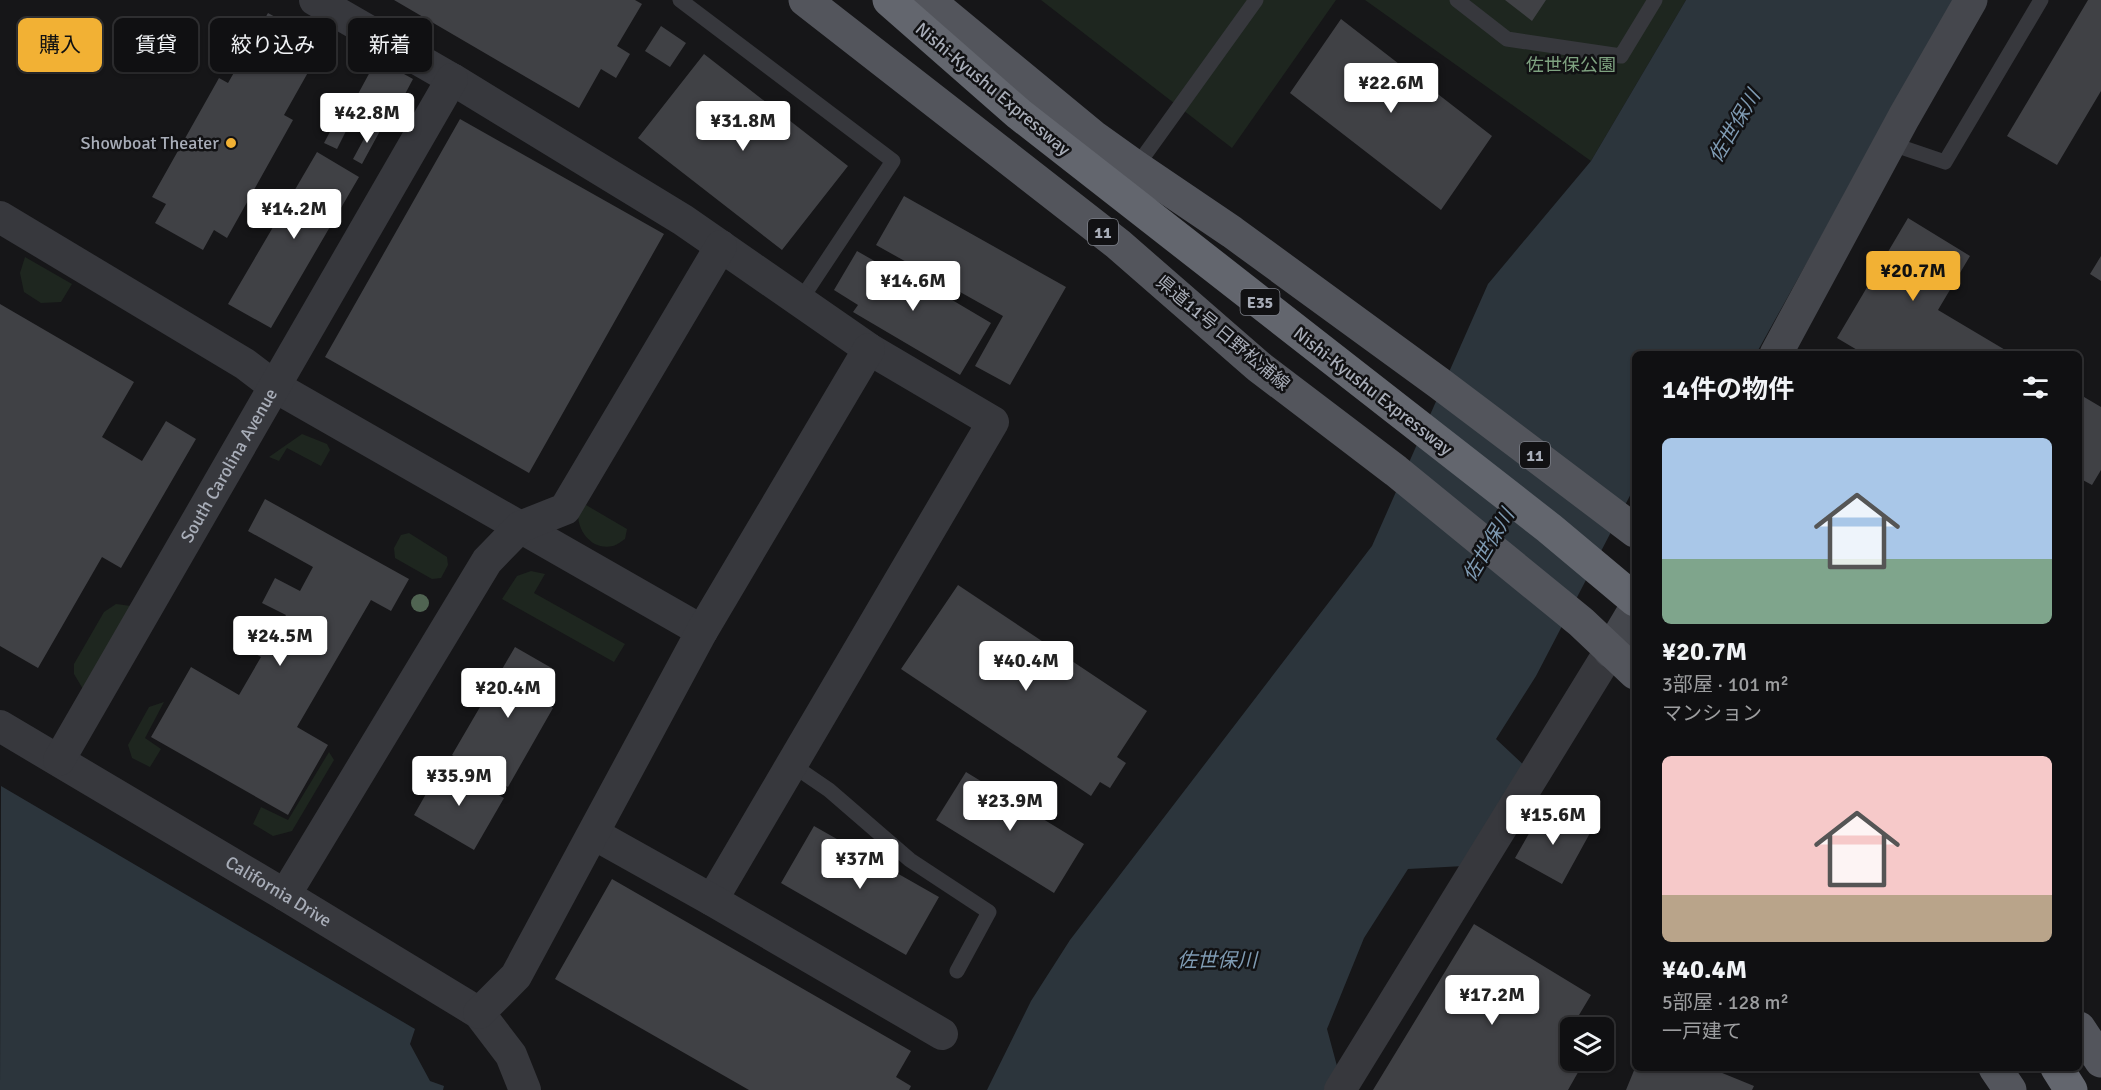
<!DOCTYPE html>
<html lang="ja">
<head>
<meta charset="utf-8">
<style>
  :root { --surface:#101012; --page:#19191b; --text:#f1f3f6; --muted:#9c9d9f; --line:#303032; --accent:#f2b134 }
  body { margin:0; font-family:Signika,"Noto Sans JP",sans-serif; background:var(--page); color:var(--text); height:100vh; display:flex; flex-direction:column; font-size:22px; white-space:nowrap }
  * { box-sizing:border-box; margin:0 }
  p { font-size:20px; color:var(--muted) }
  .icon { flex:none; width:33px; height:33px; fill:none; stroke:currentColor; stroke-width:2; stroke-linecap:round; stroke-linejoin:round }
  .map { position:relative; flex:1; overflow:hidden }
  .panel { position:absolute; left:1632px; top:351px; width:450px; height:720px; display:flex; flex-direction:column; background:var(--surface); border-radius:9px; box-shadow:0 2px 4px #0004,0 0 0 2px var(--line) }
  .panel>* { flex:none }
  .guide { position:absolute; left:18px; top:18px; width:570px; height:54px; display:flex; gap:12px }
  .controls { position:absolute; left:1560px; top:1017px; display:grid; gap:12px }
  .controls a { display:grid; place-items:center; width:54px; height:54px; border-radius:9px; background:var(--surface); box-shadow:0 2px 4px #0004,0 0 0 2px var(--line); font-size:30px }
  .price { position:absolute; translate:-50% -51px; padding:0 14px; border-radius:6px; background:#fff; color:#222; font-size:20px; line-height:39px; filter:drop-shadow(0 2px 3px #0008) }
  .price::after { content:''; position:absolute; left:50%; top:36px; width:18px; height:14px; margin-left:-9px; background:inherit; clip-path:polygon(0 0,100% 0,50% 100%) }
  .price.active { background:var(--accent); color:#111 }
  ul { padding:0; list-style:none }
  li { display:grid; align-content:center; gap:12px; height:318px; padding:0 30px }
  li span { display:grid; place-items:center; height:186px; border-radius:9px; color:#555 }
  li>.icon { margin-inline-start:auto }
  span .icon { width:108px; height:108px; fill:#fffc; stroke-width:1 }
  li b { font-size:26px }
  h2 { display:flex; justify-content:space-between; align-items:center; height:72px; padding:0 30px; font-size:26px }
  .pill { padding:0 21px; border-radius:9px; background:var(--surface); box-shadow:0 2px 4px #0004,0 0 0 2px var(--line); font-size:21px; line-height:54px }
  .pill.active { background:var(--accent); color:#111 }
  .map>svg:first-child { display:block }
  .green { fill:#1e261f }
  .water { fill:#2c353c }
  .building { fill:#404145 }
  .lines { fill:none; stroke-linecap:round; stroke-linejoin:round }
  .lane { stroke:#37383d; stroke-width:15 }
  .street { stroke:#37383d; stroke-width:32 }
  .secondary { stroke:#45474d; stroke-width:33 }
  .primary { stroke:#53555c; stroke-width:33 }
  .highway { stroke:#63666e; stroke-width:33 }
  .tree { fill:#506452 }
  .poi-dot { fill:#f2b134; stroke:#111113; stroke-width:2 }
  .labels { text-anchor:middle; stroke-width:5; stroke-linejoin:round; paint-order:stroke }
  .shield { fill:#111113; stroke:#7b7e86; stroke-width:1.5 }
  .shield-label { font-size:16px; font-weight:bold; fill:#a8adb8 }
  .park-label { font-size:18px; fill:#7fa381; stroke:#111113 }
  .street-label { font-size:18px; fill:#a8adb8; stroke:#111113 }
  .poi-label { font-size:18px; fill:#a8adb8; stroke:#111113; text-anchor:end }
  .water-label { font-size:20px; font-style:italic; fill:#7f9bb3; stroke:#111113 }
</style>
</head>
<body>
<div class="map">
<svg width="2101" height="1090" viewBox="0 0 2101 1090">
  <rect width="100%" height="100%" fill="#161618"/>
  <path class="green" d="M 1041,0 L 1336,0 L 1232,148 Z
    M 1365,0 L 1686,0 L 1591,161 Z
    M 25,257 L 72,284 L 61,302 L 41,303 L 24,292 L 20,273 Z
    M 302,434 L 327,444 L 330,450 L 321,466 L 287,448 L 279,461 L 269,457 Z
    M 586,505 L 627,529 L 625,539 C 622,541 617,545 613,546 C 592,551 577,531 578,512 Z
    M 409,533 L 447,557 L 448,565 L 441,578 L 432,579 L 395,558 L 394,548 L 401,535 Z
    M 531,571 L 545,574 L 534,593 L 625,644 L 614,662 L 502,599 L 517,576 Z
    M 116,604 L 131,606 L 83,689 L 74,674 L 74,664 L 104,612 Z
    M 164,702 L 145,738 L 161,749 L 150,767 L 132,758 L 128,745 L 149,707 Z
    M 329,752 L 334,760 L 292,831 L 273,836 L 253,824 L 261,807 L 288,820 Z"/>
  <path class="water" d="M 1686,0 L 1953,0 L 1756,354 L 1635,354 L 1635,486 L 1536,676 L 1496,739 L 1528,769 L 1464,866 L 1408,869 L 1364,938 L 1327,1029 L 1337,1066 L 1324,1090 L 987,1090 L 1031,1001 L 1070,940 L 1372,546 L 1488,284 L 1591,161 Z
    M 1,786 L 415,1029 L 410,1044 L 430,1081 L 444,1086 L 443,1090 L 0,1090 Z"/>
  <path class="building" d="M 394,0 L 635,0 L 642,4 L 617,46 L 630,54 L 616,78 L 601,69 L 579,108 Z
    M 1505,0 L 1546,0 L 1532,21 Z
    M 2088,0 L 2101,0 L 2101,91 L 2057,165 L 2007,136 Z
    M 268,13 L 324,44 L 284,115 L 293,120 L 227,238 L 214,230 L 203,250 L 155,223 L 166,204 L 152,197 L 219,78 L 228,83 Z
    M 1341,19 L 1492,136 L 1441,210 L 1290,93 Z
    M 661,26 L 686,43 L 670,67 L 645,51 Z
    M 704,54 L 848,166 L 782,250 L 638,138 Z
    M 377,59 L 413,79 L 395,113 L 358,94 Z
    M 349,96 L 361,102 L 357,111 L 344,106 Z
    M 341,111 L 353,117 L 337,149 L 324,143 Z
    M 460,119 L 664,234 L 529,473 L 325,357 Z
    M 372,124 L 381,129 L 362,164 L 353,159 Z
    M 317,152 L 359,177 L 271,328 L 228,304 Z
    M 904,196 L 1066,287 L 1010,385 L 975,366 L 1003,316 L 876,245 Z
    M 1908,218 L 1970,256 L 1938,310 L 2012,354 L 1864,354 L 1837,338 Z
    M 857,251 L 885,267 L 888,262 L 991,323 L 960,375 L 853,312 L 858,305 L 834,290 Z
    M 2101,256 L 2101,281 L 2090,274 Z
    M 0,304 L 134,382 L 102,437 L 142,461 L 166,421 L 196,439 L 121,568 L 102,557 L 38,668 L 0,646 Z
    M 2079,394 L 2101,407 L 2101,470 L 2092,485 L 2079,478 Z
    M 265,499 L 409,579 L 391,611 L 371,600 L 297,727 L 328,745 L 288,815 L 151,737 L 191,667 L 239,695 L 261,657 L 239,645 L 253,617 L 277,629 L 286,615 L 262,603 L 275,578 L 300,591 L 313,567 L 248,531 Z
    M 958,585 L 1147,711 L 1117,757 L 1126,763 L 1110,788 L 1100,782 L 1091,796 L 901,669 Z
    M 515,647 L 555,670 L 538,699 L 553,708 L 508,787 L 452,755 Z
    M 443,764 L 504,798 L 474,850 L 414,815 Z
    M 966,772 L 1084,844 L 1054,893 L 936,820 Z
    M 1544,807 L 1590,833 L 1562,884 L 1515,858 Z
    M 814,826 L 939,897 L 906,955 L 781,883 Z
    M 612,879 L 911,1051 L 896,1077 L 911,1086 L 909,1090 L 749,1090 L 555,979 Z
    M 1474,924 L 1591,995 L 1579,1015 L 1600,1028 L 1570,1028 L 1570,1060 L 1585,1060 L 1568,1090 L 1373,1090 Z
    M 1635,1068 L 1710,1068 L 1754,1086 L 1752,1090 L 1626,1090 Z"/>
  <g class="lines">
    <path class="lane" d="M 680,0 L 893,161 L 800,301
      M 1457,0 L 1507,39 L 1621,56 L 1655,0
      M 1889,143 L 1945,162 L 2041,0
      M 1136,167 L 1256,0
      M 791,764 L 829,790 L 910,860 L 989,912 L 957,971"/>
    <g class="street">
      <path d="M 315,0 L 452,79 L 683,220 L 869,349 L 993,422 L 712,900"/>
      <path d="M 0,217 L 245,364 L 274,386 L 702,631"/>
      <path id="s1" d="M 0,726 L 285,895 L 479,1013 L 511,1055 L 525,1090"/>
      <path id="s2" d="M 59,760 L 452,79"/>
      <path d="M 594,834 L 712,900 L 942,1034"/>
      <path d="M 285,895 L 487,561 L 520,527 L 565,509 L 721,246"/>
      <path d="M 479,1013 L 516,976 L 702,631 L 869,349"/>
      <path d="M 1340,1090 L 1610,651"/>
    </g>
    <path class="secondary" d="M 1776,354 L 1904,117 L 1971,0
      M 1610,651 L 1635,609"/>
    <path class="primary" d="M 805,0 L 1118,244 L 1258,366 L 1396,471 L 1581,622 L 1635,673
      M 928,0 L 1094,137 L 1136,167 L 1232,232 L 1439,383 L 1635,531
      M 2079,1028 L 2101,1061
      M 1995,1068 L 2010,1090"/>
    <path class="highway" d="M 889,0 L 1019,114 L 1549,528 L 1635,600
      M 2057,1068 L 2071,1090"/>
  </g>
  <circle class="tree" cx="420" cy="603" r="9"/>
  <circle class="poi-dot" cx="231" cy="143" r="6"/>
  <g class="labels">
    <g class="shield">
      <rect x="1088" y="219" width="30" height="26" rx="4.5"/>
      <rect x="1240.5" y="289" width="39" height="26" rx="4.5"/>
      <rect x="1520" y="442" width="30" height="26" rx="4.5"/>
    </g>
    <g class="shield-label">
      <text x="1103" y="238">11</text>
      <text x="1260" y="308">E35</text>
      <text x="1535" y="461">11</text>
    </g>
    <g class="park-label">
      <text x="1571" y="71">佐世保公園</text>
    </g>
    <g class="street-label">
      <text transform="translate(993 89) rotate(40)" y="6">Nishi-Kyushu Expressway</text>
      <text transform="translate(1223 333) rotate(40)" y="6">県道11号 日野松浦線</text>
      <text transform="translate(1373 391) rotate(38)" y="6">Nishi-Kyushu Expressway</text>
      <text dy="6" stroke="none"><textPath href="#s2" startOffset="340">South Carolina Avenue</textPath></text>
      <text dy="6" stroke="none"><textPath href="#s1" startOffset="324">California Drive</textPath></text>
    </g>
    <g class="poi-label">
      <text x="219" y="149">Showboat Theater</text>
    </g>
    <g class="water-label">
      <text transform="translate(1734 126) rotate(-59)" y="7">佐世保川</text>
      <text transform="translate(1488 545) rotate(-59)" y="7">佐世保川</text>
      <text x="1217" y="967">佐世保川</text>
    </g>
  </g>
</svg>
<div class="controls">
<a><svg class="icon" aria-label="layers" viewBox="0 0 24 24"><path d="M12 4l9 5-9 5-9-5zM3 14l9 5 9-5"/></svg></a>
</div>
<b class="price" style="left:1391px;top:114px">¥22.6M</b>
<b class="price" style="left:367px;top:144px">¥42.8M</b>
<b class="price" style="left:743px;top:152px">¥31.8M</b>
<b class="price" style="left:294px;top:240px">¥14.2M</b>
<b class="price active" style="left:1913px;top:302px">¥20.7M</b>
<b class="price" style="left:913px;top:312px">¥14.6M</b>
<b class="price" style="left:280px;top:667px">¥24.5M</b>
<b class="price" style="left:1026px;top:692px">¥40.4M</b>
<b class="price" style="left:508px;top:719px">¥20.4M</b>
<b class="price" style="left:459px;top:807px">¥35.9M</b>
<b class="price" style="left:1010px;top:832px">¥23.9M</b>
<b class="price" style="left:1553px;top:846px">¥15.6M</b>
<b class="price" style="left:860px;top:890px">¥37M</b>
<b class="price" style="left:1492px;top:1026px">¥17.2M</b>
<div class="guide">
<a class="pill active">購入</a>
<a class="pill">賃貸</a>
<a class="pill">絞り込み</a>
<a class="pill">新着</a>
</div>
<section class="panel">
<h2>14件の物件<svg class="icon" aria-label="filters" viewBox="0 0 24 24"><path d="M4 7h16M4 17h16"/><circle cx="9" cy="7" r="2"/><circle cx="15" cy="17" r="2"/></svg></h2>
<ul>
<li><span style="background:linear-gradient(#a9c7e8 65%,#7fa58c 0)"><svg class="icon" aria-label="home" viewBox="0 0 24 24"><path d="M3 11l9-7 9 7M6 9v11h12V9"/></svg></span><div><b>¥20.7M</b><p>3部屋 · 101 m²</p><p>マンション</p></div></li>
<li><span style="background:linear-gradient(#f6c9c9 75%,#b9a48a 0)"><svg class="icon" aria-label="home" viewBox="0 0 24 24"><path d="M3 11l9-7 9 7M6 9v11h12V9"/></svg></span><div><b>¥40.4M</b><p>5部屋 · 128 m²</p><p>一戸建て</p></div></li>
</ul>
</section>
</div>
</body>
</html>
